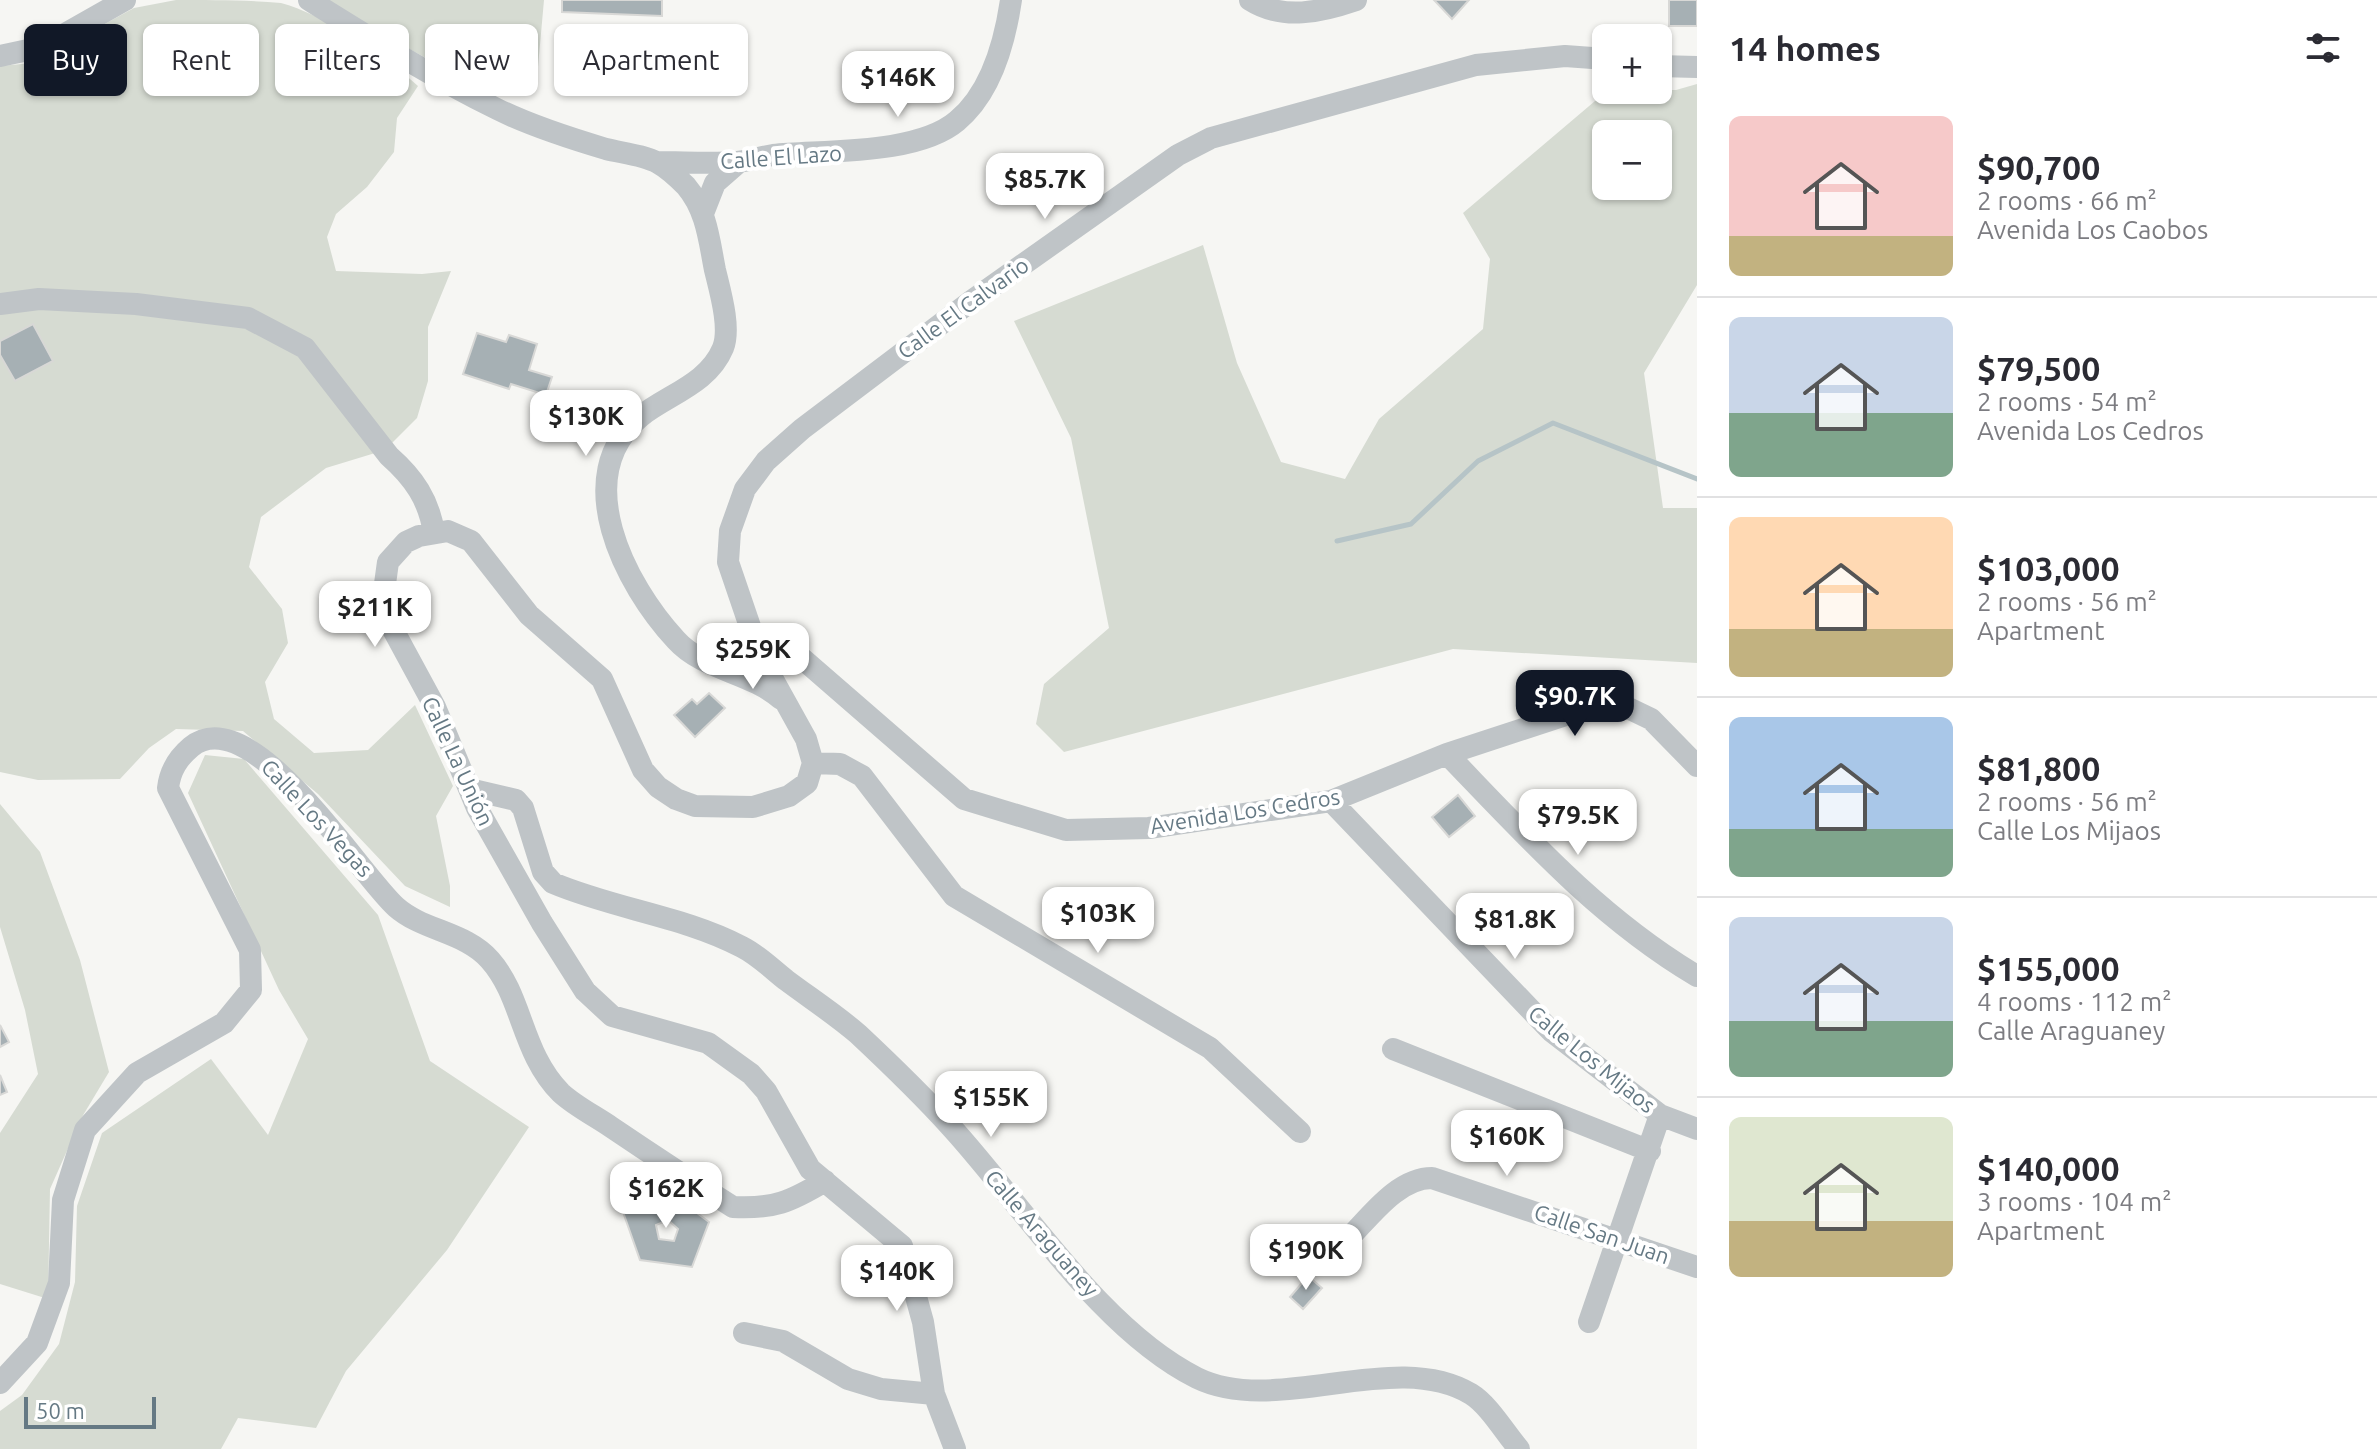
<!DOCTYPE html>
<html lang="en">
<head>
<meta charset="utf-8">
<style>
  :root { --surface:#fff; --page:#f7f7f7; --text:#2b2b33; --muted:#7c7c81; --line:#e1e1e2; --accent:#111827 }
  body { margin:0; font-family:Ubuntu,sans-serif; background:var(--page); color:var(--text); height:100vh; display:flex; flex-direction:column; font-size:30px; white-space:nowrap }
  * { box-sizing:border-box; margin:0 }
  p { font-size:26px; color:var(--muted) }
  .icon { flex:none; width:44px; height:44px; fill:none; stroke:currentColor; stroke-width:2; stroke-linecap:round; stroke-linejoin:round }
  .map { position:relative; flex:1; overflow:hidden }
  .panel { display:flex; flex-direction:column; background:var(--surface); width:680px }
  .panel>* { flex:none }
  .hud { position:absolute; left:24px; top:24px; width:760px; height:72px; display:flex; gap:16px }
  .buttons { position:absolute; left:1592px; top:24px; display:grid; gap:16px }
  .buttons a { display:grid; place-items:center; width:80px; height:80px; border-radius:12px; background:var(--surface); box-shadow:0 2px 6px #0004; font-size:40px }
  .scale { position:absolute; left:24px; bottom:20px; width:132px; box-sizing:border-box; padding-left:8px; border:4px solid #657984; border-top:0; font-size:22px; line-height:28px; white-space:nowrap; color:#657984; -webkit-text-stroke:6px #fff; paint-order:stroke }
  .price { position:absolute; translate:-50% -68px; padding:0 18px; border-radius:16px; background:#fff; color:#222; font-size:26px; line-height:52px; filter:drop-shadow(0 2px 4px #0008) }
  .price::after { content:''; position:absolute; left:50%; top:48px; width:24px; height:18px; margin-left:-12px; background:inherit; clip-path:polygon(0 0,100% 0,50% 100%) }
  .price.on { background:var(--accent); color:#fff }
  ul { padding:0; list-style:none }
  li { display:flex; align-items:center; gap:24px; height:200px; padding:0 32px }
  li+li { border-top:2px solid var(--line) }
  li span { display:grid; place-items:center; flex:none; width:224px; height:160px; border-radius:12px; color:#555 }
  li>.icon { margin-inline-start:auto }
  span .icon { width:96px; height:96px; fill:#fffc; stroke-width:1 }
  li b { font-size:34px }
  h2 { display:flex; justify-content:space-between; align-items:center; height:96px; padding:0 32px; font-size:34px }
  .chip { padding:0 28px; border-radius:12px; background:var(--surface); box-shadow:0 2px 6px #0004; font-size:28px; line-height:72px }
  .chip.on { background:var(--accent); color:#fff }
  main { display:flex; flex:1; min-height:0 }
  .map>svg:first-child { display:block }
  .green { fill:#d6dbd2; fill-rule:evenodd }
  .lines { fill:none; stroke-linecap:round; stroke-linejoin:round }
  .stream { stroke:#b6c4c7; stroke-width:5 }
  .building { fill:#a6b0b4; stroke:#d8d8d6; stroke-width:2; fill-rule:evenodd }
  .minor { stroke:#bfc4c7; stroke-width:22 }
  .labels { text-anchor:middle; stroke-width:8; stroke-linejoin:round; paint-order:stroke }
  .street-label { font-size:22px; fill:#657984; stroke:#fff }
</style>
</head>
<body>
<main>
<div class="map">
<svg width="1697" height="1449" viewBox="0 0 1697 1449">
  <rect width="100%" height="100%" fill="#f6f6f3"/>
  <path class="green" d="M 176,0 C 209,0 248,0 281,3 C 321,13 387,57 418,86 L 397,118 L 394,152 L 367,187 L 336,214 L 327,237 L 336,271 L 422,274 L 451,271 L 428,327 L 428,381 L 417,418 L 385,450 L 326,468 L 261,517 L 249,567 L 282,609 L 288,643 L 265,682 L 274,719 L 314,753 L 368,750 L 415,705 L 453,786 L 436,816 L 450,886 L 450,907 L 405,886 L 318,794 L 243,731 L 176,729 L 149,748 L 120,779 L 38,780 L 0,772 L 0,66 L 33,63 L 134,8 Z
    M 321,0 L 544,0 L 537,78 L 517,82 L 424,57 Z
    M 1697,84 L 1697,285 L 1644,373 L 1663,508 L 1697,508 L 1697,663 L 1453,649 L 1064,752 L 1036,724 L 1044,684 L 1109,628 L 1071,438 L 1014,321 L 1203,245 L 1237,363 L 1281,462 L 1345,479 L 1379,419 L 1483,329 L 1490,259 L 1463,213 L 1608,90 L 1676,90 ZM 1606,134 L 1658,134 L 1658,186 L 1606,186 Z
    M 205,755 L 244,759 L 378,915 L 430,1061 L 529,1127 L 447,1250 L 346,1371 L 316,1428 L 238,1418 L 221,1449 L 0,1449 L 0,1411 L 22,1395 L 59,1344 L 75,1282 L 77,1206 L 102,1133 L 211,1059 L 268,1135 L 308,1039 L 279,990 L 188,793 Z
    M 0,804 L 40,852 L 80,960 L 109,1072 L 82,1117 L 50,1189 L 48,1299 L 0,1284 L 0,1133 L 38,1074 L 25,1010 L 0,927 Z"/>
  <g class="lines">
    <path class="stream" d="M 1337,541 L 1411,524 L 1478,461 L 1553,423 L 1697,479"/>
  </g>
  <path class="building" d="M 562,0 L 662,0 L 662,16 L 562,12 Z
    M 1434,0 L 1469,0 L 1452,19 Z
    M 1669,0 L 1697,0 L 1697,26 L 1669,26 Z
    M 33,324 L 53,361 L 15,381 L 0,355 L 0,341 Z
    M 477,333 L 506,342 L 509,335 L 537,344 L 529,370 L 552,377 L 546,395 L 511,384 L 509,389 L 463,374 Z
    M 709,693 L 725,708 L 695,737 L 674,715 L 692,699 L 697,704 Z
    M 1458,795 L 1475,816 L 1449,837 L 1432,817 Z
    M 0,1025 L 9,1042 L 0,1047 Z
    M 0,1075 L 7,1092 L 0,1095 Z
    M 665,1189 L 709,1222 L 692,1267 L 640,1260 L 623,1212 ZM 668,1220 L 678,1229 L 674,1241 L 659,1239 L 656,1225 Z
    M 1308,1276 L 1322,1288 L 1303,1309 L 1290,1297 Z"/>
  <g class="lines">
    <path class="minor" d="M 309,0 C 370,38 432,77 497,109 C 531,126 569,138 606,149 C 622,153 644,155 658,163 C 667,168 679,179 686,186 C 707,211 709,240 715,270 C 720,291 731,328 723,348 C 708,384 669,394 641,416 C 568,476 625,585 676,640 C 703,670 750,672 781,699
      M 1250,0 C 1283,21 1321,12 1356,0
      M 0,56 L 42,47 L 125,0
      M 1658,66 L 1697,67
      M 657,162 C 684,162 711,164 737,162 C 749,161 761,157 773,155 C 824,150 917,155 957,121 C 991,93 1005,41 1011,0
      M 704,211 L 715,183 L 739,162
      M 0,304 L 39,299 L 136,304 L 248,318 L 305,348 L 389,456 C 414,478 429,500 434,533
      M 760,656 L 778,650 L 797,654 L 964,799 L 1066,830 L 1149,828 L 1331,801 L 1447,754 L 1599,704 L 1626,707 L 1651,719 L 1697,766
      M 1447,754 C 1525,835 1599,918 1697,976
      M 813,763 L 840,764 L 862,776 L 954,896 L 1210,1048 L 1300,1132
      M 469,789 L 516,800 L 523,808 L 543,872 L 553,883 C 614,909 683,916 742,947 C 758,955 772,969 786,980 C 810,998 836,1015 858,1034 C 890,1064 923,1096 952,1128 C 1024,1207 1101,1330 1197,1378 C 1277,1417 1394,1348 1471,1394 C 1489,1405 1505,1433 1519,1449
      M 1331,801 L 1551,1031 L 1660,1115 L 1697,1129
      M 1393,1049 L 1650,1151
      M 1344,1243 C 1368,1220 1396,1178 1432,1178 L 1697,1267
      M 1589,1322 L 1660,1115
      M 744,1333 L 783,1341 L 848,1379 L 881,1389 L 934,1394
      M 0,1383 L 37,1343 L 59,1283 L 63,1200 L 85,1130 L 137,1073 L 224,1023 L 251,990 L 250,950 L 168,788 C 170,770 178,758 191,747 C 251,698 358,873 396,907 C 423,931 466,932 490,960 C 523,997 521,1053 561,1093 C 575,1106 595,1116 611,1127 C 651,1154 692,1181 733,1207 C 774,1209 790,1202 825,1181
      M 955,1449 L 934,1394 L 923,1322 L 902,1246 L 810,1169 L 766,1091 L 751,1074 L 708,1043 L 612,1016 L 585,991 L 542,923 L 477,808 L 435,707 L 390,624 L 384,591 L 388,562 L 406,542 L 419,536 L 448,531 L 471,541 L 529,615 L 602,679 L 643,770 L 658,787 L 676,799 L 695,806 L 753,807 L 789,796 L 807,783 L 813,763 L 806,739 L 760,656 L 728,562 L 730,531 L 745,489 L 766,461 L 802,429 L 970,302 L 1178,155 L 1211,138 L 1476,65 L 1565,56 L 1606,59"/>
  </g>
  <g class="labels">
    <g class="street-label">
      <text transform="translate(781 157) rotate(-4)" y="8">Calle El Lazo</text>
      <text transform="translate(963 308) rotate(-36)" y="8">Calle El Calvario</text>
      <text transform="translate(458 761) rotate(65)" y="8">Calle La Unión</text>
      <text transform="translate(1245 811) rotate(-9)" y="8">Avenida Los Cedros</text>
      <text transform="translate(317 818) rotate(47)" y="8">Calle Los Vegas</text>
      <text transform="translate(1592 1059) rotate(39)" y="8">Calle Los Mijaos</text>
      <text transform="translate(1042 1233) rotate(49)" y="8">Calle Araguaney</text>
      <text transform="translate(1602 1234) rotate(19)" y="8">Calle San Juan</text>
    </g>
  </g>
</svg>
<div class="buttons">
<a>+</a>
<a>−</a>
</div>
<div class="scale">50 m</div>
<b class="price" style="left:898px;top:119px">$146K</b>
<b class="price" style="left:1045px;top:221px">$85.7K</b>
<b class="price" style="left:586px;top:458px">$130K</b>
<b class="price" style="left:375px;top:649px">$211K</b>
<b class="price" style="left:753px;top:691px">$259K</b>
<b class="price on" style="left:1575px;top:738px">$90.7K</b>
<b class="price" style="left:1578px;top:857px">$79.5K</b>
<b class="price" style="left:1098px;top:955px">$103K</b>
<b class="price" style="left:1515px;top:961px">$81.8K</b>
<b class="price" style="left:991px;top:1139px">$155K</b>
<b class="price" style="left:1507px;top:1178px">$160K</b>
<b class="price" style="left:666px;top:1230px">$162K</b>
<b class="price" style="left:1306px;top:1292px">$190K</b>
<b class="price" style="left:897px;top:1313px">$140K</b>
<div class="hud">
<a class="chip on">Buy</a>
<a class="chip">Rent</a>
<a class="chip">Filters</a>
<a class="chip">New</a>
<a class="chip">Apartment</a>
</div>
</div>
<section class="panel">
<h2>14 homes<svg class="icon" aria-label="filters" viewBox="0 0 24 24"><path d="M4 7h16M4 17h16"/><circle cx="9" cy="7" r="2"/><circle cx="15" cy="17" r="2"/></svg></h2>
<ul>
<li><span style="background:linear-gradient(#f6c9c9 75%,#c2b280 0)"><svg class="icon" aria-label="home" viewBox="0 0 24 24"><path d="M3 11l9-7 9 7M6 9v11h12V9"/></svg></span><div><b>$90,700</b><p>2 rooms · 66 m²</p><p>Avenida Los Caobos</p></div></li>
<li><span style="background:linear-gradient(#c9d6e8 60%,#7fa58c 0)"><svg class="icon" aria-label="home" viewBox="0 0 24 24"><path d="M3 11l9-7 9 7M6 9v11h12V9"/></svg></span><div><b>$79,500</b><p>2 rooms · 54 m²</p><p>Avenida Los Cedros</p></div></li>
<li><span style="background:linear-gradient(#ffd9b3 70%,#c2b280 0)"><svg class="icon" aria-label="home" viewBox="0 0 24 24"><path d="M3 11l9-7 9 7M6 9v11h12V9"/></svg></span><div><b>$103,000</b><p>2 rooms · 56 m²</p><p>Apartment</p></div></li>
<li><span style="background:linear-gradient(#a9c7e8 70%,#7fa58c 0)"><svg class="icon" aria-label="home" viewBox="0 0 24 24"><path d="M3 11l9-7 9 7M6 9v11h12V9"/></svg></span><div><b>$81,800</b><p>2 rooms · 56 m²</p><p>Calle Los Mijaos</p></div></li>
<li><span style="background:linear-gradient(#c9d6e8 65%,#7fa58c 0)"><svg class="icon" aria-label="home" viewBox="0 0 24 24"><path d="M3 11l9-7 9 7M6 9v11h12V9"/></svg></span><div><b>$155,000</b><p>4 rooms · 112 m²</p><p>Calle Araguaney</p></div></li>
<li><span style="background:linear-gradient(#dfe7d0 65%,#c2b280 0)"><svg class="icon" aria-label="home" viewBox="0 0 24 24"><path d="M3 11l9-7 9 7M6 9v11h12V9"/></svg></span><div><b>$140,000</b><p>3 rooms · 104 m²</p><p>Apartment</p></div></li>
</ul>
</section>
</main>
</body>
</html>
